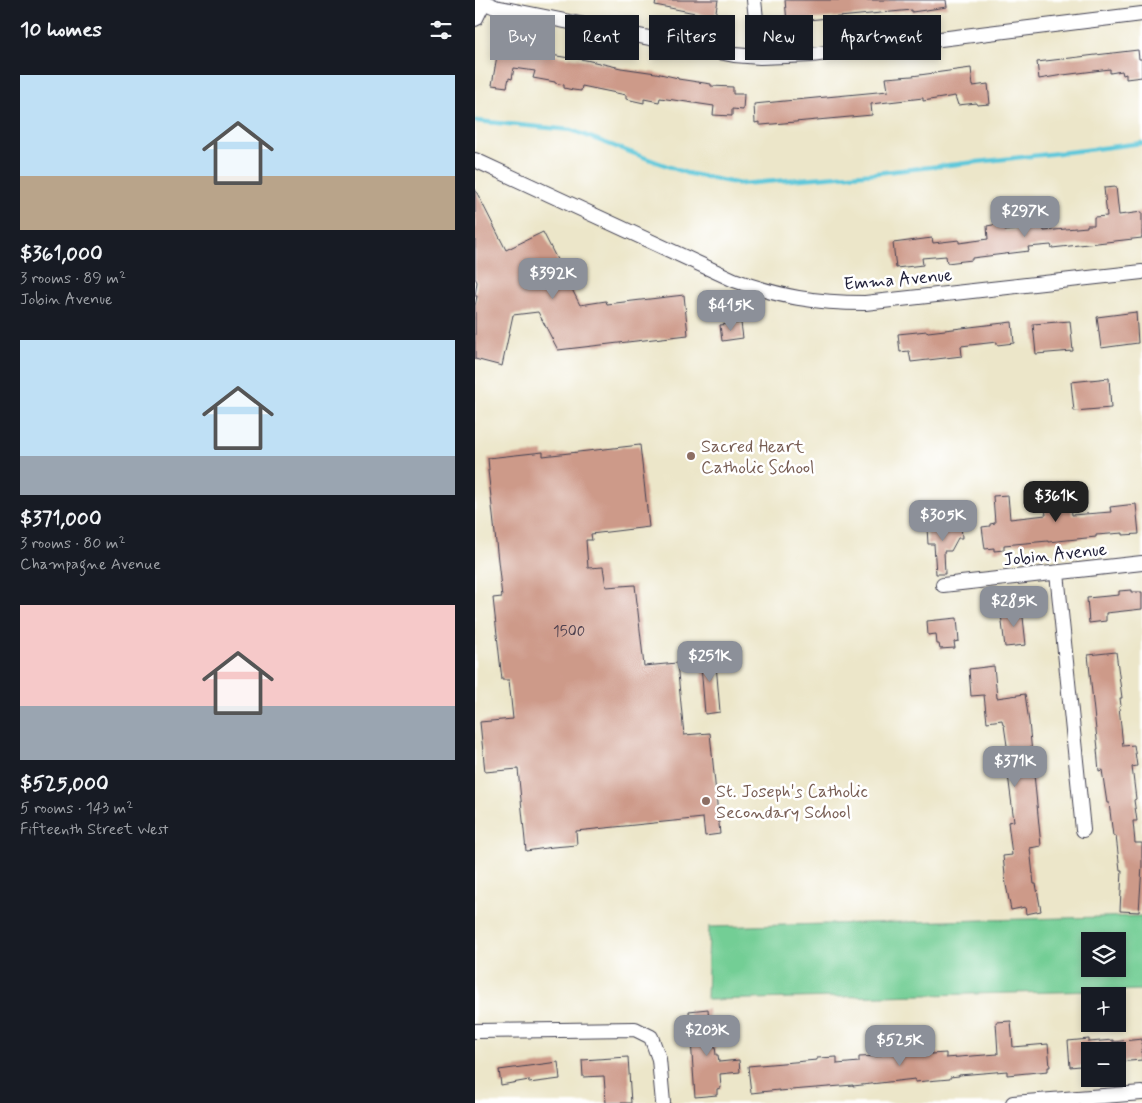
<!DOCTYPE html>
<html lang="en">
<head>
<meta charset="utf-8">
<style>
  :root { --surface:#171b24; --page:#242831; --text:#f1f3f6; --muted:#9ea1a6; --accent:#8c9099 }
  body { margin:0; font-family:Mynerve,sans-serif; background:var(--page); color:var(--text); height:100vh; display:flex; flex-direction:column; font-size:19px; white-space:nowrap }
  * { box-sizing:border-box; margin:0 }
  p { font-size:16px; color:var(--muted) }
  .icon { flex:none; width:28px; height:28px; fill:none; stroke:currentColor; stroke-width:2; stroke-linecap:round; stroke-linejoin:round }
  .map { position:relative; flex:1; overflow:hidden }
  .panel { display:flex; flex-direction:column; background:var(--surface); width:475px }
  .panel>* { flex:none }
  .banner { position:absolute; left:15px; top:15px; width:475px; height:45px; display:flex; gap:10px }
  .tools { position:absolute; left:606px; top:932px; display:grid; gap:10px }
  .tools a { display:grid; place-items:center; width:45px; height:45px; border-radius:0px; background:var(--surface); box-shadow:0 2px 8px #0003; font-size:25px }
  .price { position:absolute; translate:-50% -42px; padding:0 11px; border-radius:10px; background:var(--accent); color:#fff; font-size:16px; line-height:32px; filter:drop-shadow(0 1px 2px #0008) }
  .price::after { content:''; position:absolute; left:50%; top:30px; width:15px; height:11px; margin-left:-8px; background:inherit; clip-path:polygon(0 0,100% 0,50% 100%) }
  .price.current { background:#222; color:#fff }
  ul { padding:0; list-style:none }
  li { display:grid; align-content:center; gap:10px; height:265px; padding:0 20px }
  li span { display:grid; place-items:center; height:155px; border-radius:0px; color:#555 }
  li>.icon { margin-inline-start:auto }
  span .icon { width:90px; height:90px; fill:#fffc; stroke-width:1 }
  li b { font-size:21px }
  h2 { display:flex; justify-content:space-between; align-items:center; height:60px; padding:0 20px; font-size:21px }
  .tag { padding:0 18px; border-radius:0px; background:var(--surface); box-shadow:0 2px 8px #0003; font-size:18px; line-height:45px }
  .tag.current { background:var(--accent); color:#fff }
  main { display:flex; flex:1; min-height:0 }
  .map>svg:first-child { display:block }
  .green { fill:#73ce95; stroke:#4a7868; fill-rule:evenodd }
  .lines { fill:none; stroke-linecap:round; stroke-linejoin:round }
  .stream { stroke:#5fc8da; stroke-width:4.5 }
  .building { fill:#cd9a89 }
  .minor-casing { stroke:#403f50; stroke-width:16 }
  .tertiary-casing { stroke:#403f50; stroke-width:18 }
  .minor { stroke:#fff; stroke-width:14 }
  .tertiary { stroke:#fff; stroke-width:16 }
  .education-dot { fill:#8d6e63; stroke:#fff; stroke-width:2 }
  .labels { text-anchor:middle; stroke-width:5; stroke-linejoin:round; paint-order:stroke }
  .number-label { font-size:15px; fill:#4d404e }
  .street-label { font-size:18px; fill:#22223b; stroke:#fff }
  .education-label { font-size:18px; fill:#785e54; stroke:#fff; text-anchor:start }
</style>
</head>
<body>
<main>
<section class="panel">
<h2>10 homes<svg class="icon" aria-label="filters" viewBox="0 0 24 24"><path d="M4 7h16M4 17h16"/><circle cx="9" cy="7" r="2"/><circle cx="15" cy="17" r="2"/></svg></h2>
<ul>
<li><span style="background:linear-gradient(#bfe0f5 65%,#b9a48a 0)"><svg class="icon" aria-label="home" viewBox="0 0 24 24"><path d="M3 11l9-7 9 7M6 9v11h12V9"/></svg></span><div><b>$361,000</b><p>3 rooms · 89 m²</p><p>Jobin Avenue</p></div></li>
<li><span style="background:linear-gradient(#bfe0f5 75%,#9aa5b1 0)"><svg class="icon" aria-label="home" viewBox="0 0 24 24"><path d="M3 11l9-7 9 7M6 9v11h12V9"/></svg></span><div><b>$371,000</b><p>3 rooms · 80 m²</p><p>Champagne Avenue</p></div></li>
<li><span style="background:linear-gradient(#f6c9c9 65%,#9aa5b1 0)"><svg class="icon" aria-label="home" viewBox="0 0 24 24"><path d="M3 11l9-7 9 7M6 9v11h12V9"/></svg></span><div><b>$525,000</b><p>5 rooms · 143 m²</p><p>Fifteenth Street West</p></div></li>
</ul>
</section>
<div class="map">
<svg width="667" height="1103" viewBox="0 0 667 1103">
  <rect width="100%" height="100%" fill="#fff"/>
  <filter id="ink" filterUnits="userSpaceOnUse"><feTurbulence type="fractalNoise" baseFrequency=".02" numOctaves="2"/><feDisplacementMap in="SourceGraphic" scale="10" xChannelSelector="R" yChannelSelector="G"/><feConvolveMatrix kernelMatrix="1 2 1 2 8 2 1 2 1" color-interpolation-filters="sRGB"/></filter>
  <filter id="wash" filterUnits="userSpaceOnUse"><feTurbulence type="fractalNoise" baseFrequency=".0096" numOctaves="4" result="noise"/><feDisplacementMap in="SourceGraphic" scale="20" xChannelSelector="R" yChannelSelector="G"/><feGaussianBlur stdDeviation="1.12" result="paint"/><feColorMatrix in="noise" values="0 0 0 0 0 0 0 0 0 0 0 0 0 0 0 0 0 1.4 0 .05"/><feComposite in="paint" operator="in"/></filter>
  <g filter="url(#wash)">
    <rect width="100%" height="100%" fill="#ece6c9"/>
    <path class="green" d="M 667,916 L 667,990 L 232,1000 L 234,927 ZM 615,941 L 642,941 L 642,969 L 615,969 Z"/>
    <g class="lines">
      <path class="stream" d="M 1,121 L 96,130 L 211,173 L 265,184 L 401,173 L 611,150 L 667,143"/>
    </g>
    <g id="blocks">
      <path class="building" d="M 181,0 L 243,0 L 240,17 L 180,5 Z
        M 310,0 L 471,0 L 472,7 L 437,12 L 437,10 L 312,22 Z
        M 24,44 L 42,47 L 41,49 L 94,58 L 94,57 L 111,60 L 146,68 L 181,73 L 203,78 L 203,79 L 236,84 L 236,86 L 258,87 L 258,94 L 269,94 L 268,110 L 257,109 L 257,116 L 238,115 L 239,106 L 185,98 L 184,102 L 169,99 L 169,103 L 151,99 L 151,95 L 107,86 L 106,91 L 98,90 L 89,88 L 89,85 L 80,83 L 80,82 L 58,78 L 60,71 L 39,68 L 37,79 L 34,78 L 32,87 L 17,85 Z
        M 663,50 L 664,59 L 667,59 L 667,77 L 651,79 L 651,74 L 648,75 L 647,71 L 635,73 L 635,69 L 588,75 L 564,79 L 562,62 Z
        M 496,68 L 498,86 L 513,84 L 515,104 L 502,105 L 502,103 L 483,105 L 480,96 L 448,101 L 448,98 L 396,104 L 397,115 L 287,125 L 284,125 L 284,122 L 280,123 L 279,104 L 413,91 L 411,78 L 437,76 Z
        M 641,187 L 644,215 L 667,212 L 667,238 L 577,248 L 576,245 L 553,247 L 554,251 L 497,258 L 497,260 L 480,262 L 472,263 L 471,256 L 447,258 L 448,265 L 421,268 L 418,243 L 457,238 L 458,243 L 484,240 L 484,243 L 513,239 L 512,226 L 529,223 L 530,231 L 568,227 L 569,231 L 612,227 L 612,225 L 619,225 L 619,217 L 632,216 L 629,188 Z
        M 0,189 L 31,250 L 68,232 L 105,305 L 131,301 L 132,304 L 209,295 L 213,335 L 83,350 L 63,312 L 38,315 L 27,366 L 0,359 L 0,306 L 2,296 L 0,296 L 2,282 L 0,278 Z
        M 661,312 L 663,343 L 626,348 L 622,317 Z
        M 595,321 L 598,351 L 561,354 L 558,324 Z
        M 537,322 L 539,343 L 522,345 L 522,342 L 486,346 L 487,356 L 436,362 L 434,351 L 425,352 L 423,334 L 452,331 L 453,332 Z
        M 266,323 L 268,338 L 247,341 L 245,325 Z
        M 634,378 L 636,408 L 599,411 L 596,382 Z
        M 165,445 L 174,527 L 116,534 L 117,540 L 111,540 L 113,568 L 128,567 L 131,587 L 160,585 L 169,666 L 202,663 L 209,735 L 235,733 L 245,834 L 230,836 L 228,818 L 101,831 L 102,845 L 78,847 L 51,851 L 43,769 L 10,772 L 5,722 L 38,719 L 34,680 L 27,680 L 18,598 L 27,597 L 13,470 L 14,470 L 13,458 L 68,452 L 68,456 Z
        M 594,481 L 597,515 L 636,512 L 635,507 L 661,504 L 664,534 L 648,535 L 648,533 L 621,535 L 621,537 L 573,542 L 573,541 L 529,545 L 529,550 L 519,551 L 519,548 L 510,549 L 507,527 L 515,526 L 515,524 L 520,523 L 518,496 L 533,495 L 535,519 L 571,515 L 570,509 L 586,507 L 583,482 Z
        M 486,524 L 487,538 L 483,538 L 476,551 L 469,551 L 470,574 L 461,574 L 459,544 L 453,544 L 452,527 Z
        M 656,590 L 656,592 L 667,592 L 667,609 L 631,613 L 631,621 L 614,623 L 612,598 L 644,595 L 644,591 Z
        M 547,608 L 551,645 L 530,647 L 526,614 L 532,613 L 532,610 Z
        M 482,618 L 484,641 L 479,642 L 480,648 L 465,649 L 464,644 L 462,644 L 461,634 L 453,635 L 452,621 Z
        M 240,652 L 245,712 L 230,714 L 225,653 Z
        M 641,652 L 647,698 L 645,698 L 646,706 L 644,707 L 648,746 L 659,745 L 662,766 L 657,767 L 661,799 L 659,800 L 662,821 L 658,821 L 660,843 L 667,843 L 667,866 L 664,912 L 645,911 L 647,870 L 645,870 L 641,836 L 638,836 L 634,803 L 632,803 L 627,770 L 624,771 L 622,749 L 623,749 L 613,655 Z
        M 519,666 L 522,698 L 550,694 L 554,722 L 566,846 L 555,848 L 559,884 L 561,884 L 566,911 L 551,914 L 550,907 L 536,910 L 531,885 L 528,856 L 537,855 L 533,822 L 539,821 L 532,767 L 535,766 L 529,725 L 528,725 L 527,720 L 512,722 L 509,695 L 496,696 L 494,669 Z
        M 233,1009 L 236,1047 L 240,1046 L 241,1055 L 243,1055 L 244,1062 L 264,1060 L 265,1072 L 245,1074 L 246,1088 L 242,1089 L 242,1095 L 220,1097 L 214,1011 Z
        M 536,1021 L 538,1047 L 573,1044 L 575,1067 L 573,1067 L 573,1071 L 532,1075 L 532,1071 L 484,1075 L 484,1076 L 475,1077 L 475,1079 L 440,1082 L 440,1079 L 378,1086 L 378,1085 L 304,1091 L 304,1090 L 276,1093 L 273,1066 L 342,1060 L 342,1058 L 362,1057 L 362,1064 L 384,1062 L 384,1057 L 406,1056 L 406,1054 L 418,1053 L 456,1050 L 456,1054 L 471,1053 L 471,1058 L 523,1054 L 521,1022 Z
        M 614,1039 L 614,1042 L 638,1040 L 638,1042 L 667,1039 L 667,1060 L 642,1062 L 642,1051 L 615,1051 L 615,1065 L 595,1067 L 593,1041 Z
        M 153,1057 L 156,1103 L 131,1103 L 129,1076 L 108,1077 L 107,1060 Z
        M 83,1062 L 85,1079 L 54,1083 L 54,1080 L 26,1085 L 24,1070 Z"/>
    </g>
  </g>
  <g filter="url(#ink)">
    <use href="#blocks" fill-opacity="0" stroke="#403f50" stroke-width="1"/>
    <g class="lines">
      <g class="minor-casing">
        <path id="minor" d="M 4,0 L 20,7 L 259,55 L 285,57 L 336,55 L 667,14
          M 279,0 L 285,57
          M 0,160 L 259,280 C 305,297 340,303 390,303 L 667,272
          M 582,573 L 608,830
          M 468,585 L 667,563
          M 0,1031 L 160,1029 L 176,1037 L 184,1059 L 188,1103
          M 538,1103 L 667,1093"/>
      </g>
      <g class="tertiary-casing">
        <path id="tertiary" d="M 0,18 L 8,2"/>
      </g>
      <use href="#minor" class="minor"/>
      <use href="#tertiary" class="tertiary"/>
    </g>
  </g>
  <g class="education-dot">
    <circle cx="216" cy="456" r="5"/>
    <circle cx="231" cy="801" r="5"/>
  </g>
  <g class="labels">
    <g class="number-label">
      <text x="94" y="636">1500</text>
    </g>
    <g class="street-label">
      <text transform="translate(423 279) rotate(-5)" y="6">Emma Avenue</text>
      <text transform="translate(580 554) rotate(-6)" y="6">Jobin Avenue</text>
    </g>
    <g class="education-label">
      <text x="226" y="452">Sacred Heart<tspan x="226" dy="21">Catholic School</tspan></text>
      <text x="241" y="797">St. Joseph's Catholic<tspan x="241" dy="21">Secondary School</tspan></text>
    </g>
  </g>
</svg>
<div class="tools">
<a><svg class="icon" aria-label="layers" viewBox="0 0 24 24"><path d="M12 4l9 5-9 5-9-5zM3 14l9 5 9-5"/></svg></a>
<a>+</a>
<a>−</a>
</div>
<b class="price" style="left:550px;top:238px">$297K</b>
<b class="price" style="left:78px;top:300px">$392K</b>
<b class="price" style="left:256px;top:332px">$415K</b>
<b class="price current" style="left:581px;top:523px">$361K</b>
<b class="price" style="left:468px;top:542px">$305K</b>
<b class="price" style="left:539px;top:628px">$285K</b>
<b class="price" style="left:235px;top:683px">$251K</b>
<b class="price" style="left:540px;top:788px">$371K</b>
<b class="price" style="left:232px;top:1057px">$203K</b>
<b class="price" style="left:425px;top:1067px">$525K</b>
<div class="banner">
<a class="tag current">Buy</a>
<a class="tag">Rent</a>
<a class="tag">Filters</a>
<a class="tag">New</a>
<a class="tag">Apartment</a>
</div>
</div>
</main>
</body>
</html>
